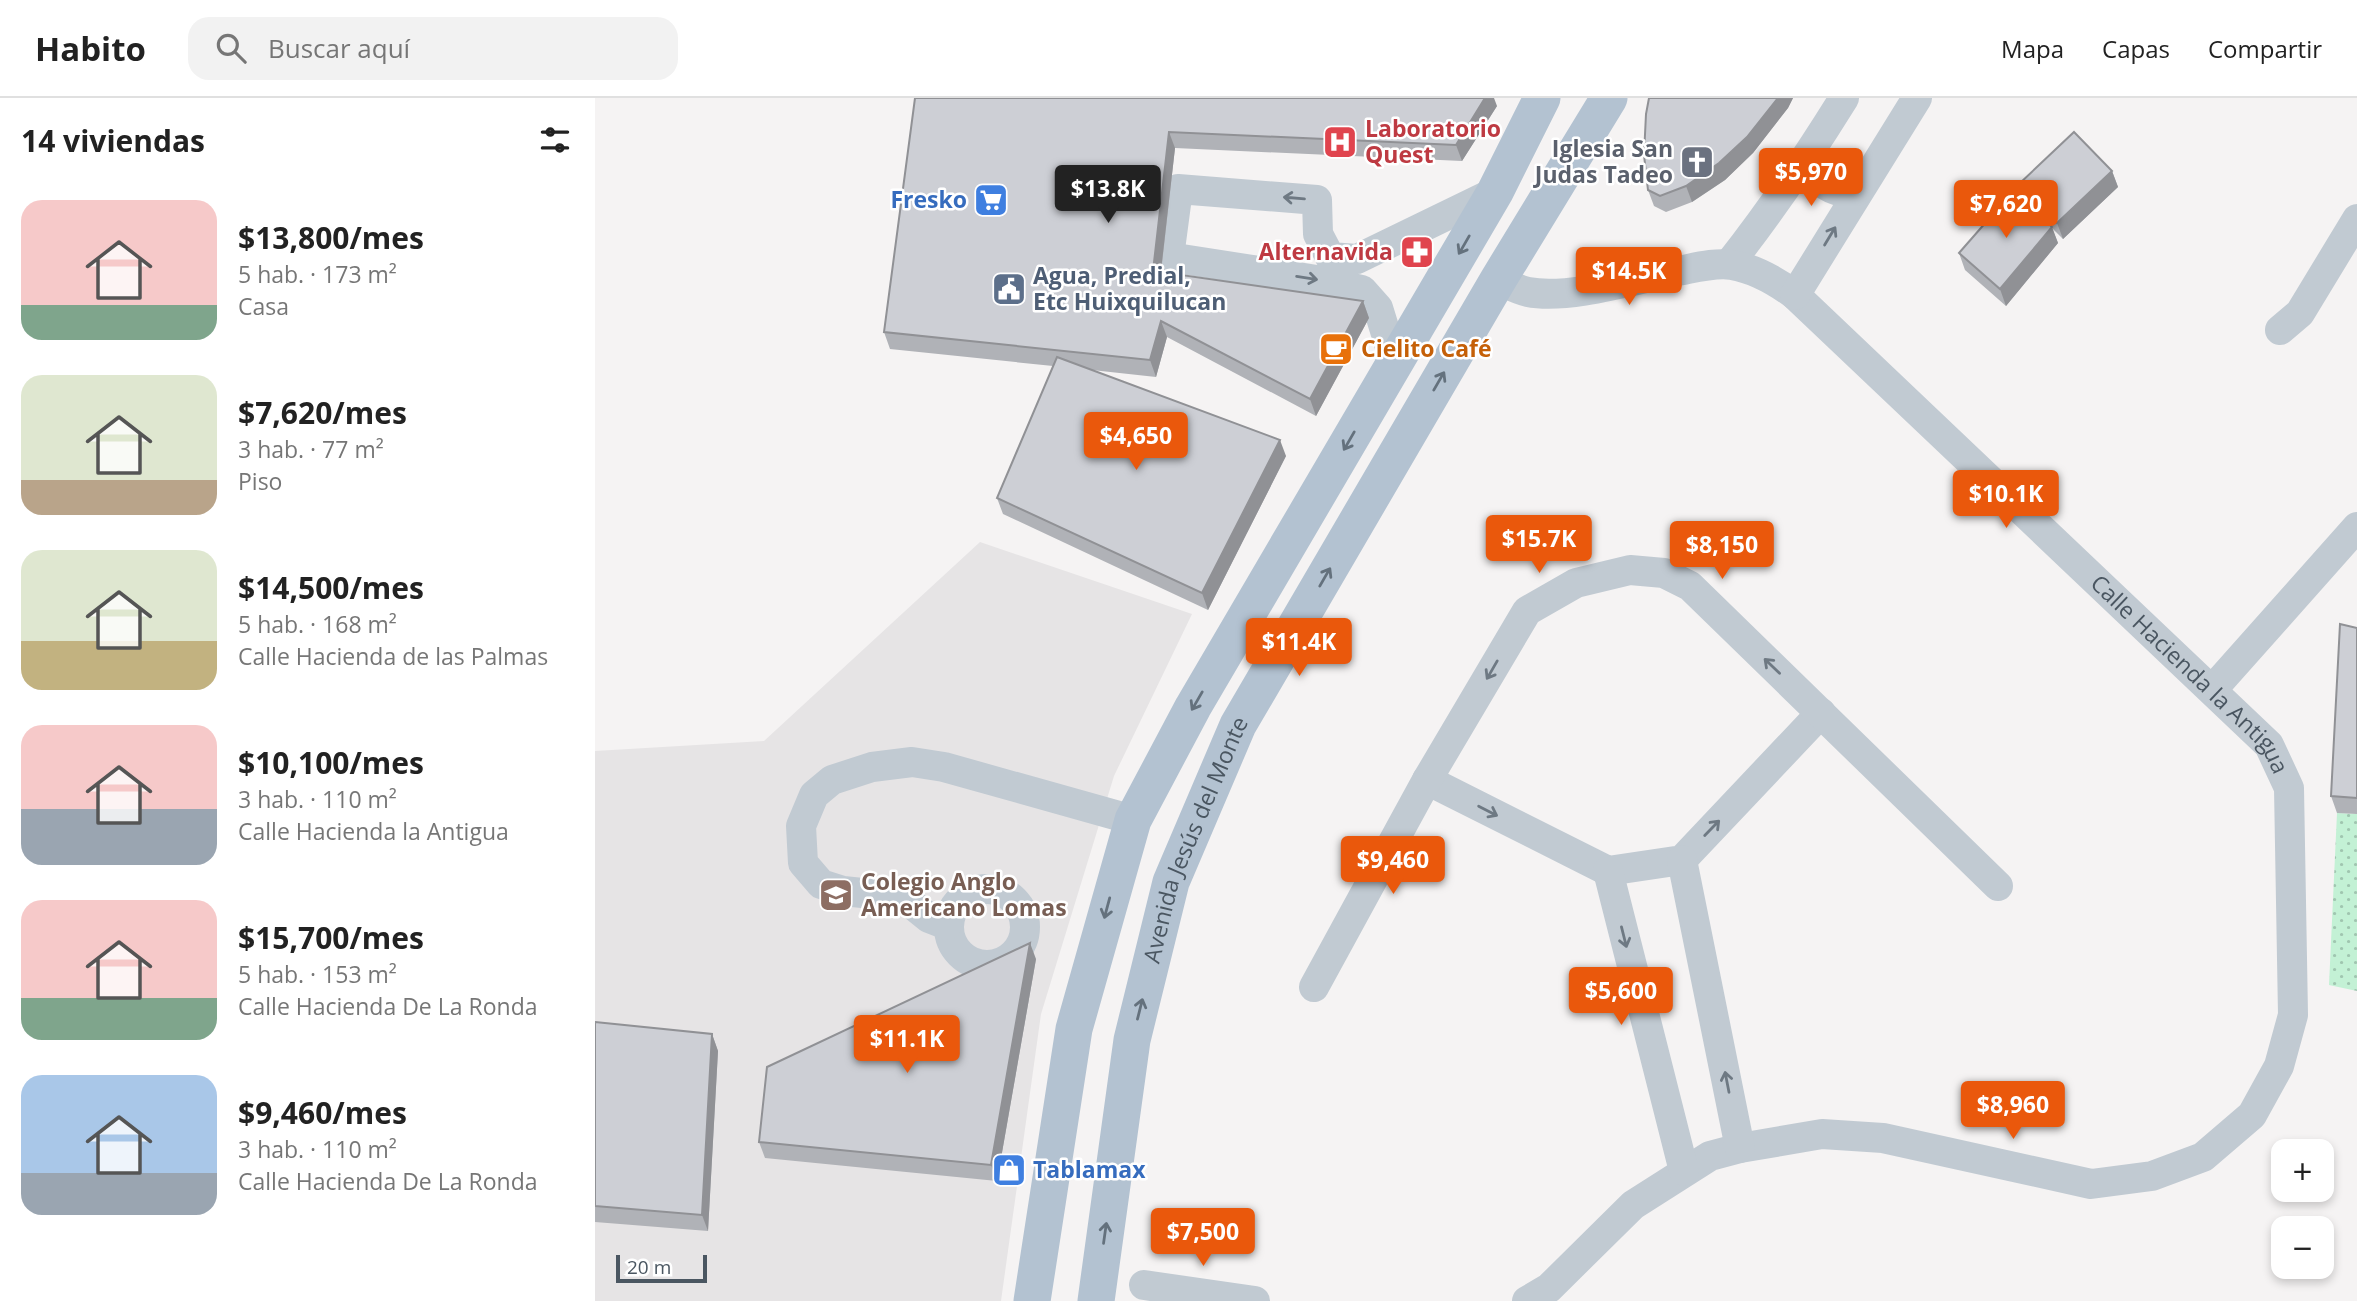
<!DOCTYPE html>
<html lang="es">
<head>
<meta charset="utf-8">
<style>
  :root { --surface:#fff; --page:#f2f2f2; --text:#222; --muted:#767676; --line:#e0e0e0; --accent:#ea580c }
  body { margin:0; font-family:"Open Sans",sans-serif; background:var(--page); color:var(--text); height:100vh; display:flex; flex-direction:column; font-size:26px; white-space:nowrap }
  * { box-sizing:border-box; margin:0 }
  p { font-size:23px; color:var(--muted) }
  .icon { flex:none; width:38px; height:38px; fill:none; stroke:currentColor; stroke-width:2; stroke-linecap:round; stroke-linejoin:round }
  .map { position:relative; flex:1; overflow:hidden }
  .sheet { display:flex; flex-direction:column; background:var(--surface); width:595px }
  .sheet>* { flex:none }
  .fabs { position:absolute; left:1676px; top:1041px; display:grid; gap:14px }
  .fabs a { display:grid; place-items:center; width:63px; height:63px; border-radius:14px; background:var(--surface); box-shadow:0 4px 10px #0003; font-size:35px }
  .scale { position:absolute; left:21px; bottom:18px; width:91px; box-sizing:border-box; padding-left:7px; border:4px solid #4a5661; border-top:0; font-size:19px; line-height:24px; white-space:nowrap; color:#4a5661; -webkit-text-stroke:5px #fff; paint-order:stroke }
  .price { position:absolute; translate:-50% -60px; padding:0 16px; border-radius:7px; background:var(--accent); color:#fff; font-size:23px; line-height:46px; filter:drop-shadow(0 2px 4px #0008) }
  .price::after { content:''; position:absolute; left:50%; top:42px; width:21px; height:16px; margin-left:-10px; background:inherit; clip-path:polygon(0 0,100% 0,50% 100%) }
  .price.current { background:#222; color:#fff }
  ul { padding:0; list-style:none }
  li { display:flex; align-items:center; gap:21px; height:175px; padding:0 21px }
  li span { display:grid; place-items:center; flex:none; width:196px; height:140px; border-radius:21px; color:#555 }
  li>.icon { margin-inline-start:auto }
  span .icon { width:84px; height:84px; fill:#fffc; stroke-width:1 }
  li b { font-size:30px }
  h2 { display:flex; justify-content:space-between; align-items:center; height:84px; padding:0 21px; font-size:30px }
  header { display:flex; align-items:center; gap:42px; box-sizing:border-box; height:98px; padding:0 35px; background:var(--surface); border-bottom:2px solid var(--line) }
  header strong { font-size:33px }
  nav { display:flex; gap:38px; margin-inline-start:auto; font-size:24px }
  .search { width:490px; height:63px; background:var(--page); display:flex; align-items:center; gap:18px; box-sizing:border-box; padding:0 24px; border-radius:21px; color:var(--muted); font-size:26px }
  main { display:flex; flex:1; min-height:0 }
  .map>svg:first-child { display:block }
  .education { fill:#e6e4e5 }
  .grass { fill:url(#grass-dots) }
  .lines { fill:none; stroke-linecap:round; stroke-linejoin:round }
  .minor { stroke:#c1cad2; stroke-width:30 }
  .major { stroke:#b3c2d1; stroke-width:37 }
  .wall { fill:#b0b2b7 }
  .shaded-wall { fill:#909195 }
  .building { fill:#cdcfd5; stroke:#909195; stroke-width:2 }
  .oneway { stroke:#6e7983 }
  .oneway2 { stroke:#64717d }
  .labels { text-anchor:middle; stroke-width:5; stroke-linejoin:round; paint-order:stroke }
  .health-label { font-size:23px; font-weight:bold; fill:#be3a42; stroke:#fff; text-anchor:start }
  .worship-label { font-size:23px; font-weight:bold; fill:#5b616d; stroke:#fff; text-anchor:end }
  .shop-label { font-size:23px; font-weight:bold; fill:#366cbe; stroke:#fff; text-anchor:end }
  .service-label { font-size:23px; font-weight:bold; fill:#4e5e75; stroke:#fff; text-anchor:start }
  .food-label { font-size:23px; font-weight:bold; fill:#c56008; stroke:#fff; text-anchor:start }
  .street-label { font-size:23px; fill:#4a5661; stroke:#fff }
  .education-label { font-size:23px; font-weight:bold; fill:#785e54; stroke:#fff; text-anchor:start }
</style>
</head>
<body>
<header>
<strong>Habito</strong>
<div class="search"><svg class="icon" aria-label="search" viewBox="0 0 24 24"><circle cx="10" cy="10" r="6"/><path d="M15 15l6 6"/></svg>Buscar aquí</div>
<nav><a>Mapa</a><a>Capas</a><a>Compartir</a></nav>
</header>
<main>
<section class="sheet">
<h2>14 viviendas<svg class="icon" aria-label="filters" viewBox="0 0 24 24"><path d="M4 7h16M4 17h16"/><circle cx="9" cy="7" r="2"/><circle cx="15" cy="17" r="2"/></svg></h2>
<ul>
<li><span style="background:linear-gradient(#f6c9c9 75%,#7fa58c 0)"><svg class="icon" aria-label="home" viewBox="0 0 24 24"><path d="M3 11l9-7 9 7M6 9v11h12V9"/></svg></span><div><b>$13,800/mes</b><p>5 hab. · 173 m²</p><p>Casa</p></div></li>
<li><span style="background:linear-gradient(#dfe7d0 75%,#b9a48a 0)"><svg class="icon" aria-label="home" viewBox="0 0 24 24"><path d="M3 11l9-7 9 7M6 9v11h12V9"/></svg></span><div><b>$7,620/mes</b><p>3 hab. · 77 m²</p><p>Piso</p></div></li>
<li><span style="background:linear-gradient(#dfe7d0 65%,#c2b280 0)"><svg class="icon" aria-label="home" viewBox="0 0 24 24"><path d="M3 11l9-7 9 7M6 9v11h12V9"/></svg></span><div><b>$14,500/mes</b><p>5 hab. · 168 m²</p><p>Calle Hacienda de las Palmas</p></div></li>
<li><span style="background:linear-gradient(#f6c9c9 60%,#9aa5b1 0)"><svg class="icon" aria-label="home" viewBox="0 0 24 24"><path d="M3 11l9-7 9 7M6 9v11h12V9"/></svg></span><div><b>$10,100/mes</b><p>3 hab. · 110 m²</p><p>Calle Hacienda la Antigua</p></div></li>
<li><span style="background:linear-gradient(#f6c9c9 70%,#7fa58c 0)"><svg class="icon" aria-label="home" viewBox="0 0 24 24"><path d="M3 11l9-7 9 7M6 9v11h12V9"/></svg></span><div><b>$15,700/mes</b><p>5 hab. · 153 m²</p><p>Calle Hacienda De La Ronda</p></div></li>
<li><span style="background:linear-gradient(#a9c7e8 70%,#9aa5b1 0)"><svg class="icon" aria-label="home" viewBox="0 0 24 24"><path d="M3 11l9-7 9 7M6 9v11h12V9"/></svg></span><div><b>$9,460/mes</b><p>3 hab. · 110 m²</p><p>Calle Hacienda De La Ronda</p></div></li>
</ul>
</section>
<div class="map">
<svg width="1762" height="1203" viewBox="0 0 1762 1203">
  <defs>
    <pattern id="grass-dots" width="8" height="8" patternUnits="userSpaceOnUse" patternTransform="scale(1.75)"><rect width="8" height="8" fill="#c3f1d5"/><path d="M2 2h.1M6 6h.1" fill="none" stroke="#a0c6b0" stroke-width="1.8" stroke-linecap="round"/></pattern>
  </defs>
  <rect width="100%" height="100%" fill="#f5f3f3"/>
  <path class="education" d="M 385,444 L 597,516 L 519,678 L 446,916 L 406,1203 L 0,1203 L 0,653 L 169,643 Z"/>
  <path class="grass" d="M 1742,715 L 1762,716 L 1762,893 L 1734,887 Z"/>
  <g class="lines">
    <g class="minor">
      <path d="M 1210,64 C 1222,85 1236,94 1260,96"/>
      <path d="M 1134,166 C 1176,113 1213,58 1249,0"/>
      <path id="s1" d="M 903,182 C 912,186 923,192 933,194 C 974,202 1042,181 1083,173 C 1099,170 1121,164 1137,167 C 1161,171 1181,183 1200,197 L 1674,647 L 1694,690 L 1698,917 L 1684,968 L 1657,1017 L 1608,1059 L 1557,1078 L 1496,1086 L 1288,1040 L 1227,1036 L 1145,1050 L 1115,1058 L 1038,1107 L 954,1190 L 932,1203"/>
      <path d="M 1200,197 L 1322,0"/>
      <path d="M 1685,232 L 1705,215 L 1762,121"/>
      <path d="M 800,265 L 783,210 L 767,192 L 728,183 L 574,159 L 583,91 L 722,102 L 723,136 L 735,159 L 762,161 L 900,94"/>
      <path d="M 1617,592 L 1762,429"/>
      <path d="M 832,682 L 1013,773 L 1087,762 L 1226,615"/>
      <path d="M 1087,762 L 1145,1050"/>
      <path d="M 1013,773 L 1089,1073"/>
      <circle cx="392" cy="829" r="38"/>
      <path d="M 352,827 L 334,820 L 313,803 L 287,797 L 248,793 L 226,786 L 208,765 L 206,728 L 219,697 L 237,682 L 277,669 L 317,664 L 349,669 L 538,722"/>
      <path d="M 719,889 L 832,682 L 932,513 L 981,485 L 1035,472 L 1069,475 L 1095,488 L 1403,788"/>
      <path d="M 549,1187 L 660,1203"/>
    </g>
    <g class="major">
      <path d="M 437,1203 L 479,931 L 538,722 L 598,609 L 900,94 L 947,0"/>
      <path id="s2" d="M 501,1203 L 537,942 L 576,784 L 643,627 L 903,182 L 1014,0"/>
    </g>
  </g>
  <path class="wall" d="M 320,0 L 902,8 L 867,63 L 580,50 L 566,175 L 768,203 L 774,220 L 721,318 L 572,239 L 561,279 L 497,272 L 691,358 L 613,512 L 408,416 L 402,400 L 458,268 L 295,251 L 289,234 Z
    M 1054,0 L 1198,0 L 1193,10 L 1158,55 L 1130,82 L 1097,104 L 1071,114 L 1059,108 L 1053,92 Z
    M 1517,73 L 1523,89 L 1468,141 L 1457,130 L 1463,145 L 1411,208 L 1370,172 L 1364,155 L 1429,101 L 1424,86 Z
    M 1762,530 L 1762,716 L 1742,715 L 1736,698 Z
    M 441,861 L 402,1083 L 170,1060 L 164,1044 Z
    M 0,924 L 117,936 L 123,953 L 113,1133 L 0,1124 Z"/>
  <path class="shaded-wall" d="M 890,0 L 899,0 L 902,8 L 867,63 L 861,47 Z
    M 1183,0 L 1198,0 L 1193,10 L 1158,55 L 1130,82 L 1097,104 L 1091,88 Z
    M 574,34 L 580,50 L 564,190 L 558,173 Z
    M 1517,73 L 1523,89 L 1468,141 L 1462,125 Z
    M 1457,129 L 1463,145 L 1411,208 L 1405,191 Z
    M 768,203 L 774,220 L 721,318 L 715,301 Z
    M 566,223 L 572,239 L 561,279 L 555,262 Z
    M 685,342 L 691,358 L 613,512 L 607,495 Z
    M 435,845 L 441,861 L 402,1083 L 396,1067 Z
    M 117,936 L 123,953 L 113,1133 L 107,1117 Z"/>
  <path class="building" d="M 320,0 L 890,0 L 861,47 L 574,34 L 558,173 L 768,203 L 715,301 L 566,223 L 555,262 L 289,234 Z
    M 1054,0 L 1183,0 L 1152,39 L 1124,65 L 1091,88 L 1065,98 L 1053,92 L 1049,57 L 1051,16 Z
    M 1479,34 L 1517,73 L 1462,125 L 1424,86 Z
    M 1420,91 L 1457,129 L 1405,191 L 1364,155 Z
    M 462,259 L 685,342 L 607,495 L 402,400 Z
    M 1745,526 L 1762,530 L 1762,700 L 1736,698 Z
    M 435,845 L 396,1067 L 164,1044 L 172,969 Z
    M 0,924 L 117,936 L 107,1117 L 0,1108 Z"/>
  <defs><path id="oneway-shaft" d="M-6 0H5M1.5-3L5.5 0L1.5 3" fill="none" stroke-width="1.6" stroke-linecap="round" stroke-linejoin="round" transform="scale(1.75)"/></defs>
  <g class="oneway">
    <use href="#oneway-shaft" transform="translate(699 100) rotate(-175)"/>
    <use href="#oneway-shaft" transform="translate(1235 138) rotate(-59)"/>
    <use href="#oneway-shaft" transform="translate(712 180) rotate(9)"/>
    <use href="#oneway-shaft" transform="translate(1177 568) rotate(-136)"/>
    <use href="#oneway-shaft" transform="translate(897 572) rotate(120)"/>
    <use href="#oneway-shaft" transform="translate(893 713) rotate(27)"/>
    <use href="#oneway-shaft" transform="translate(1117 730) rotate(-46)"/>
    <use href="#oneway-shaft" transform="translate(1029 839) rotate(76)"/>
    <use href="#oneway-shaft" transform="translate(1132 984) rotate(-101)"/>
  </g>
  <g class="oneway2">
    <use href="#oneway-shaft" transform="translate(869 147) rotate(120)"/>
    <use href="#oneway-shaft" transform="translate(844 283) rotate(-60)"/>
    <use href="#oneway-shaft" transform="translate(754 343) rotate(120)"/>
    <use href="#oneway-shaft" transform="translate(730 479) rotate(-60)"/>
    <use href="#oneway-shaft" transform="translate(602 603) rotate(120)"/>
    <use href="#oneway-shaft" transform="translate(512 810) rotate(105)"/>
    <use href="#oneway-shaft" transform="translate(545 911) rotate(-76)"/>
    <use href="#oneway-shaft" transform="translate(510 1135) rotate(-82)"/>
  </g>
  <defs>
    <g id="hospital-square" transform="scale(1.75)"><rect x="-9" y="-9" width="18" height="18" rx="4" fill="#e0444e" stroke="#fff"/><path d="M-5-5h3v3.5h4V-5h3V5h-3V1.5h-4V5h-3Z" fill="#fff"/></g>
    <g id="church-square" transform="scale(1.75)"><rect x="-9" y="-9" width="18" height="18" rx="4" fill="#6b7280" stroke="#fff"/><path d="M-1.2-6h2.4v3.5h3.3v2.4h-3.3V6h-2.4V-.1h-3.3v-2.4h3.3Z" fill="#fff"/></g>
    <g id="supermarket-square" transform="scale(1.75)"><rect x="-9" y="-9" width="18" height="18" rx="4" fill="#3f7fe0" stroke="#fff"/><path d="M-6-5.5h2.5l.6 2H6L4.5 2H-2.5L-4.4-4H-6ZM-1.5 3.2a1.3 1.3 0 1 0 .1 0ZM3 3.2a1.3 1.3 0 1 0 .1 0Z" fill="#fff"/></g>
    <g id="pharmacy-square" transform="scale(1.75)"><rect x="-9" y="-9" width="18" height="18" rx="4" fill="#e0444e" stroke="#fff"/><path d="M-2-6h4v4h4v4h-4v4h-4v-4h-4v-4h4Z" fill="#fff"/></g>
    <g id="civic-square" transform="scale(1.75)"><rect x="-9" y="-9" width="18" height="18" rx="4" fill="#5c6f8a" stroke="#fff"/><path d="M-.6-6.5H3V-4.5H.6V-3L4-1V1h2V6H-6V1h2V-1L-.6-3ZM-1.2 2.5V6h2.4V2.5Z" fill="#fff"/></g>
    <g id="cafe-square" transform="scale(1.75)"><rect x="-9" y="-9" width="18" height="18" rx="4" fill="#e8710a" stroke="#fff"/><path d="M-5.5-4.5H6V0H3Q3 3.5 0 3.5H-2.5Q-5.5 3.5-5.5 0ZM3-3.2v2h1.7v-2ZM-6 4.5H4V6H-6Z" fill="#fff"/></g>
    <g id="university-square" transform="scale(1.75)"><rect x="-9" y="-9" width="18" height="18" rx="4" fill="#8d6e63" stroke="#fff"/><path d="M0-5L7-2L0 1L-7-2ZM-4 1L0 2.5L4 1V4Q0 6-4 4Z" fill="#fff"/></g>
    <g id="shop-square" transform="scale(1.75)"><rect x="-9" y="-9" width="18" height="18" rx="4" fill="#3f7fe0" stroke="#fff"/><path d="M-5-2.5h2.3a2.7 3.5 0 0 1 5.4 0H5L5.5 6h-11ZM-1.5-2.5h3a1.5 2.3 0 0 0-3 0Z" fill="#fff"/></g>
  </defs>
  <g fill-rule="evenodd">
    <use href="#hospital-square" x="745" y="44"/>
    <use href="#church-square" x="1102" y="64"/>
    <use href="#supermarket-square" x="396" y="102"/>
    <use href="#pharmacy-square" x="822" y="154"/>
    <use href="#civic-square" x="414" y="191"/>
    <use href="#cafe-square" x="741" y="251"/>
    <use href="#university-square" x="241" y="797"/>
    <use href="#shop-square" x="414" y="1072"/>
  </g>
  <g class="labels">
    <g class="health-label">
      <text x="770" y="39">Laboratorio<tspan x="770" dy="26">Quest</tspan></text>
      <text x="798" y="162" text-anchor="end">Alternavida</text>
    </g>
    <g class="worship-label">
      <text x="1078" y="59">Iglesia San<tspan x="1078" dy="26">Judas Tadeo</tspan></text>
    </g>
    <g class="shop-label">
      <text x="372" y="110">Fresko</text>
      <text x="438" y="1080" text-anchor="start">Tablamax</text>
    </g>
    <g class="service-label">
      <text x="438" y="186">Agua, Predial,<tspan x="438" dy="26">Etc Huixquilucan</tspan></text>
    </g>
    <g class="food-label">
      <text x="766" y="259">Cielito Café</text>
    </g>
    <g class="street-label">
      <text dy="8" stroke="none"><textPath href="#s1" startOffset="858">Calle Hacienda la Antigua</textPath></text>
      <text dy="8" stroke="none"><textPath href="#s2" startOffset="474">Avenida Jesús del Monte</textPath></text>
    </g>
    <g class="education-label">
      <text x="266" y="792">Colegio Anglo<tspan x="266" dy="26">Americano Lomas</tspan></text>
    </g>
  </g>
</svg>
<div class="fabs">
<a>+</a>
<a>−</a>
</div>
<div class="scale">20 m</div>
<b class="price" style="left:1216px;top:110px">$5,970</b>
<b class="price current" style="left:513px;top:127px">$13.8K</b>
<b class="price" style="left:1411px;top:142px">$7,620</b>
<b class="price" style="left:1034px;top:209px">$14.5K</b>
<b class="price" style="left:541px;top:374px">$4,650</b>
<b class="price" style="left:1411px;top:432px">$10.1K</b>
<b class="price" style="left:944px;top:477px">$15.7K</b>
<b class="price" style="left:1127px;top:483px">$8,150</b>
<b class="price" style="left:704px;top:580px">$11.4K</b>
<b class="price" style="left:798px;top:798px">$9,460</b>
<b class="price" style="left:1026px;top:929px">$5,600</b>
<b class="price" style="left:312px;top:977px">$11.1K</b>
<b class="price" style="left:1418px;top:1043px">$8,960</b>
<b class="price" style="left:608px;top:1170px">$7,500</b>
</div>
</main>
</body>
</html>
